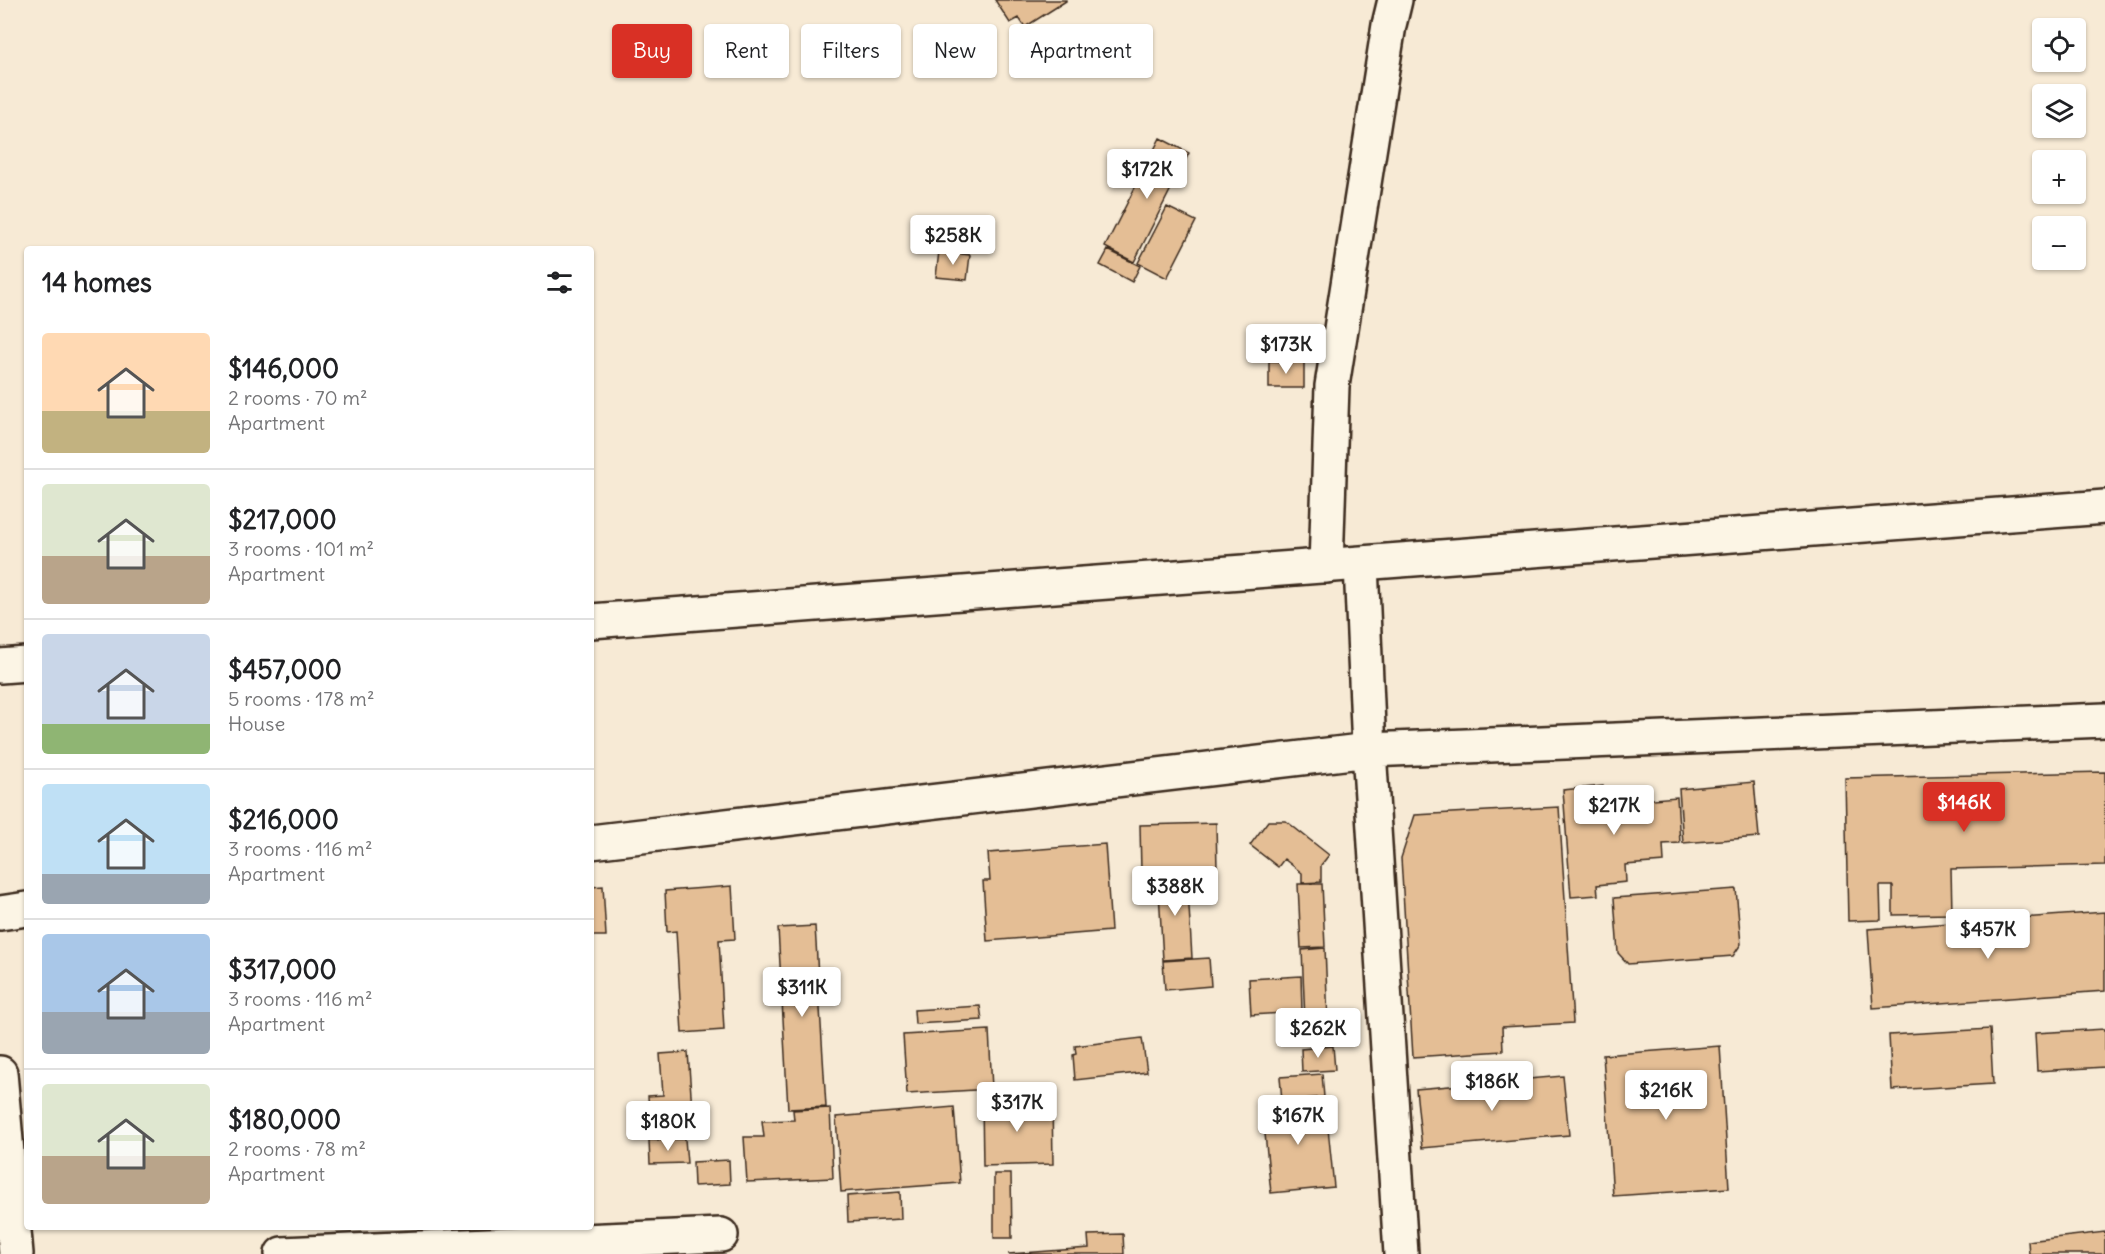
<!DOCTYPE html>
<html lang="en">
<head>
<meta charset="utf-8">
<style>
  :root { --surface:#fff; --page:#f6f6f6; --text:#202124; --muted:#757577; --line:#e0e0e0; --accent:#d93025 }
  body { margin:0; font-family:Delius,sans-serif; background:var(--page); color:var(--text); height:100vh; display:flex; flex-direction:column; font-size:22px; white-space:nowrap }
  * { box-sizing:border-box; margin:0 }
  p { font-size:20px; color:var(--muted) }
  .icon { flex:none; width:33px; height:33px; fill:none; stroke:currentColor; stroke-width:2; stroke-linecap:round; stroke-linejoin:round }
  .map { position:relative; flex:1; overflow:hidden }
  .panel { position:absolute; left:24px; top:246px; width:570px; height:984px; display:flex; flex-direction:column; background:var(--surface); border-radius:6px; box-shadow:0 2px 4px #0004 }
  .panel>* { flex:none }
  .banner { position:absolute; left:612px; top:24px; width:570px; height:54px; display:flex; gap:12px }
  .controls { position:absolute; left:2032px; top:18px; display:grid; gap:12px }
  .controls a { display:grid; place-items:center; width:54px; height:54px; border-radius:6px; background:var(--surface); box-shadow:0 2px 4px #0004; font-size:30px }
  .price { position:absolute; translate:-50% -51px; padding:0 14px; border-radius:6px; background:#fff; color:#222; font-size:20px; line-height:39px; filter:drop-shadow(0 2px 3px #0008) }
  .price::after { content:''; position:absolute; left:50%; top:36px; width:18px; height:14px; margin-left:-9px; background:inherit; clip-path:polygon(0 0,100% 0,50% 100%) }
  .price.current { background:var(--accent); color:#fff }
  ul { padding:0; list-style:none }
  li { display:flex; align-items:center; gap:18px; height:150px; padding:0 18px }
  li+li { border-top:2px solid var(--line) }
  li span { display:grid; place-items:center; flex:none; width:168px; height:120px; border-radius:6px; color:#555 }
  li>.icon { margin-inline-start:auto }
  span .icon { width:72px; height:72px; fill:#fffc; stroke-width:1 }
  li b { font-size:26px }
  h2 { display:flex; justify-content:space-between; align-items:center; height:72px; padding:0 18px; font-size:26px }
  .tag { padding:0 21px; border-radius:6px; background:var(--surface); box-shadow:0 2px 4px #0004; font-size:21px; line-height:54px }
  .tag.current { background:var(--accent); color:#fff }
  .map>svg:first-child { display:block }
  .building { fill:#e4be95; stroke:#3b2a1e; stroke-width:1.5 }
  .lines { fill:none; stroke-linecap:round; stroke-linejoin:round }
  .minor-casing { stroke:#3b2a1e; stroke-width:38 }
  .highway-casing { stroke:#3b2a1e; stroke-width:38 }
  .minor { stroke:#fcf5e5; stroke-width:33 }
  .highway { stroke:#fcf5e5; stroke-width:33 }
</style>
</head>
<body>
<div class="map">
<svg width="2105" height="1254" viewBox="0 0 2105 1254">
  <rect width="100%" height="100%" fill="#f7ead5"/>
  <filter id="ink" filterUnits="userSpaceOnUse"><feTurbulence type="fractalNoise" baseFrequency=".0167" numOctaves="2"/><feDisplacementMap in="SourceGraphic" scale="12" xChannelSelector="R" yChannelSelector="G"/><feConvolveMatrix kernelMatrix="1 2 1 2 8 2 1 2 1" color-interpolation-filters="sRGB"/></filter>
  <g filter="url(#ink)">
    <path class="building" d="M 995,0 L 1066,0 L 1066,1 L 1025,27 L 1019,18 L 1010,23 Z
      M 1160,138 L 1189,153 L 1134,262 L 1105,247 Z
      M 1167,207 L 1196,221 L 1167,278 L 1138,263 Z
      M 1108,250 L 1140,266 L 1132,282 L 1100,265 Z
      M 939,251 L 970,255 L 967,280 L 936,277 Z
      M 1269,361 L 1304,362 L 1304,388 L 1269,388 Z
      M 2105,772 L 2105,865 L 1951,869 L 1952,914 L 1893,915 L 1893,886 L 1880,886 L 1881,920 L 1848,921 L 1845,778 Z
      M 1754,782 L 1759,837 L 1683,843 L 1679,789 Z
      M 1603,786 L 1605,803 L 1677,797 L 1680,843 L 1663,844 L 1664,862 L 1625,865 L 1626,882 L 1597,885 L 1598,895 L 1571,897 L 1563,790 Z
      M 1559,807 L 1573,1023 L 1502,1027 L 1503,1051 L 1413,1057 L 1401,858 L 1415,815 Z
      M 1268,821 L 1286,821 L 1329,855 L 1321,865 L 1321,882 L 1302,883 L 1302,873 L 1284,859 L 1278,867 L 1250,845 Z
      M 1216,823 L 1217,870 L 1141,872 L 1140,825 Z
      M 1105,844 L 1111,931 L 987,941 L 983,881 L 990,881 L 988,853 Z
      M 1187,873 L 1192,958 L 1163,960 L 1158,875 Z
      M 1298,884 L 1322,884 L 1325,947 L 1301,948 Z
      M 603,886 L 606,936 L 591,936 L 591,887 Z
      M 732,886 L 735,939 L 719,940 L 724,1030 L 682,1033 L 676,931 L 667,932 L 665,891 Z
      M 1736,889 L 1741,944 L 1733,956 L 1628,964 L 1618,953 L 1614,898 Z
      M 2105,912 L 2105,991 L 1873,1008 L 1868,929 Z
      M 815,926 L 826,1107 L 788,1109 L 778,928 Z
      M 1325,948 L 1328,1020 L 1305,1021 L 1302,950 Z
      M 1209,958 L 1211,986 L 1165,990 L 1163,961 Z
      M 1301,976 L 1302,1012 L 1251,1015 L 1249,979 Z
      M 980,1006 L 982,1020 L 915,1024 L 914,1010 Z
      M 1990,1029 L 1993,1084 L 1892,1090 L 1889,1035 Z
      M 2105,1029 L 2105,1067 L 2037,1071 L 2035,1033 Z
      M 989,1030 L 992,1089 L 907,1094 L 903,1035 Z
      M 1142,1038 L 1147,1072 L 1075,1080 L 1073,1055 L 1076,1054 L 1075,1046 Z
      M 1333,1046 L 1335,1070 L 1302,1072 L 1301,1049 Z
      M 1720,1046 L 1729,1188 L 1613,1196 L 1603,1055 Z
      M 688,1052 L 693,1123 L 650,1126 L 648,1096 L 663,1095 L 660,1054 Z
      M 1322,1074 L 1324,1097 L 1282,1101 L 1280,1077 Z
      M 1563,1076 L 1569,1135 L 1422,1148 L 1416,1089 Z
      M 1325,1099 L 1334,1187 L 1271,1193 L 1262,1104 Z
      M 1052,1100 L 1053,1164 L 983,1166 L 982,1101 Z
      M 954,1107 L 960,1183 L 841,1192 L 836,1117 Z
      M 830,1108 L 833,1178 L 747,1182 L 744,1137 L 764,1137 L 762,1121 L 794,1120 L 793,1110 Z
      M 685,1139 L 687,1163 L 650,1164 L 649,1140 Z
      M 729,1160 L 730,1184 L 694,1186 L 693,1162 Z
      M 994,1174 L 1011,1174 L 1012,1238 L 994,1238 Z
      M 900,1192 L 901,1219 L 848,1222 L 847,1196 Z
      M 2105,1232 L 2105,1254 L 2029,1254 L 2028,1241 Z
      M 1123,1234 L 1124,1254 L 1008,1254 L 1089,1248 L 1088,1235 Z"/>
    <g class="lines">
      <g class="minor-casing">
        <path id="minor" d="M 1361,564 L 1369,750 L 1401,1254
          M 1326,566 L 1332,386 L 1389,25 L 1395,0
          M 591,842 L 1369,750 L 2105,720
          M 0,913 L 27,909
          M 0,1073 L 16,1254
          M 282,1254 L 721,1235"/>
      </g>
      <g class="highway-casing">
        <path id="highway" d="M 591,621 L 2105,507
          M 0,666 L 27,664"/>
      </g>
      <use href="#minor" class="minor"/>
      <use href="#highway" class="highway"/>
    </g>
  </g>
</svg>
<div class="controls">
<a><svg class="icon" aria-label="locate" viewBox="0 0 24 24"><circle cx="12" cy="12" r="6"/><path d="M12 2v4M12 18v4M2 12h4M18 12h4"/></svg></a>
<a><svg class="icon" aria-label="layers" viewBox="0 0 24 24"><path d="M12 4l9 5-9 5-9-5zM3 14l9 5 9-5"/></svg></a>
<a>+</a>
<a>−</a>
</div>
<b class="price" style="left:1147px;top:200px">$172K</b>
<b class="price" style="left:953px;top:266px">$258K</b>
<b class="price" style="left:1286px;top:375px">$173K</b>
<b class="price current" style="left:1964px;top:833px">$146K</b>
<b class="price" style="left:1614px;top:836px">$217K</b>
<b class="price" style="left:1175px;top:917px">$388K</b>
<b class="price" style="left:1988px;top:960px">$457K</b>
<b class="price" style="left:802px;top:1018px">$311K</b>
<b class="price" style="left:1318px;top:1059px">$262K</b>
<b class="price" style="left:1492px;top:1112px">$186K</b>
<b class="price" style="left:1666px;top:1121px">$216K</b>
<b class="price" style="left:1017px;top:1133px">$317K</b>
<b class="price" style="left:1298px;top:1146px">$167K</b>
<b class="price" style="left:668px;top:1152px">$180K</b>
<div class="banner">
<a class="tag current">Buy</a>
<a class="tag">Rent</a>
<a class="tag">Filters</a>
<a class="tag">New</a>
<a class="tag">Apartment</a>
</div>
<section class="panel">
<h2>14 homes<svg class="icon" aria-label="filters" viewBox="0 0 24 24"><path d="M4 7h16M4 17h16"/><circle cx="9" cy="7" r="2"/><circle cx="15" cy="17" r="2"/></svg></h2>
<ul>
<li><span style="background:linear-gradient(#ffd9b3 65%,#c2b280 0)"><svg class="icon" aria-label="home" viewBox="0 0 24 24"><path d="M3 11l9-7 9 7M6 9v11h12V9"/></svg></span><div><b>$146,000</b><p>2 rooms · 70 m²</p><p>Apartment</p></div></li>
<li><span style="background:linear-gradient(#dfe7d0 60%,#b9a48a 0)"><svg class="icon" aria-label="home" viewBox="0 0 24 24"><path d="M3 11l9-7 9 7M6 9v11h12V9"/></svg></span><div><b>$217,000</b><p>3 rooms · 101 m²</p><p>Apartment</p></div></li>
<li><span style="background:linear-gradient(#c9d6e8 75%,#8fb573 0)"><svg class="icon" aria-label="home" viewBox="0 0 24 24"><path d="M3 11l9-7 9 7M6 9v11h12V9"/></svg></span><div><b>$457,000</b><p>5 rooms · 178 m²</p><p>House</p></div></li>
<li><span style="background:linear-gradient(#bfe0f5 75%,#9aa5b1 0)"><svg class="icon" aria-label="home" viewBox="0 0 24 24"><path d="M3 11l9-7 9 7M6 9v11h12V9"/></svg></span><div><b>$216,000</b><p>3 rooms · 116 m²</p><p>Apartment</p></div></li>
<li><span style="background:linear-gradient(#a9c7e8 65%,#9aa5b1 0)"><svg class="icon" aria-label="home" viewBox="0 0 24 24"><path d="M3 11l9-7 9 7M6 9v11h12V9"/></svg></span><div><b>$317,000</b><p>3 rooms · 116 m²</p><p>Apartment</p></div></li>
<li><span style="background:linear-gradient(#dfe7d0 60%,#b9a48a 0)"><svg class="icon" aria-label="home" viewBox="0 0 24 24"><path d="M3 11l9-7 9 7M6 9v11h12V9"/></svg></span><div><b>$180,000</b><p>2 rooms · 78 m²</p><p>Apartment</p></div></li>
</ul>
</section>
</div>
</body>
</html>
